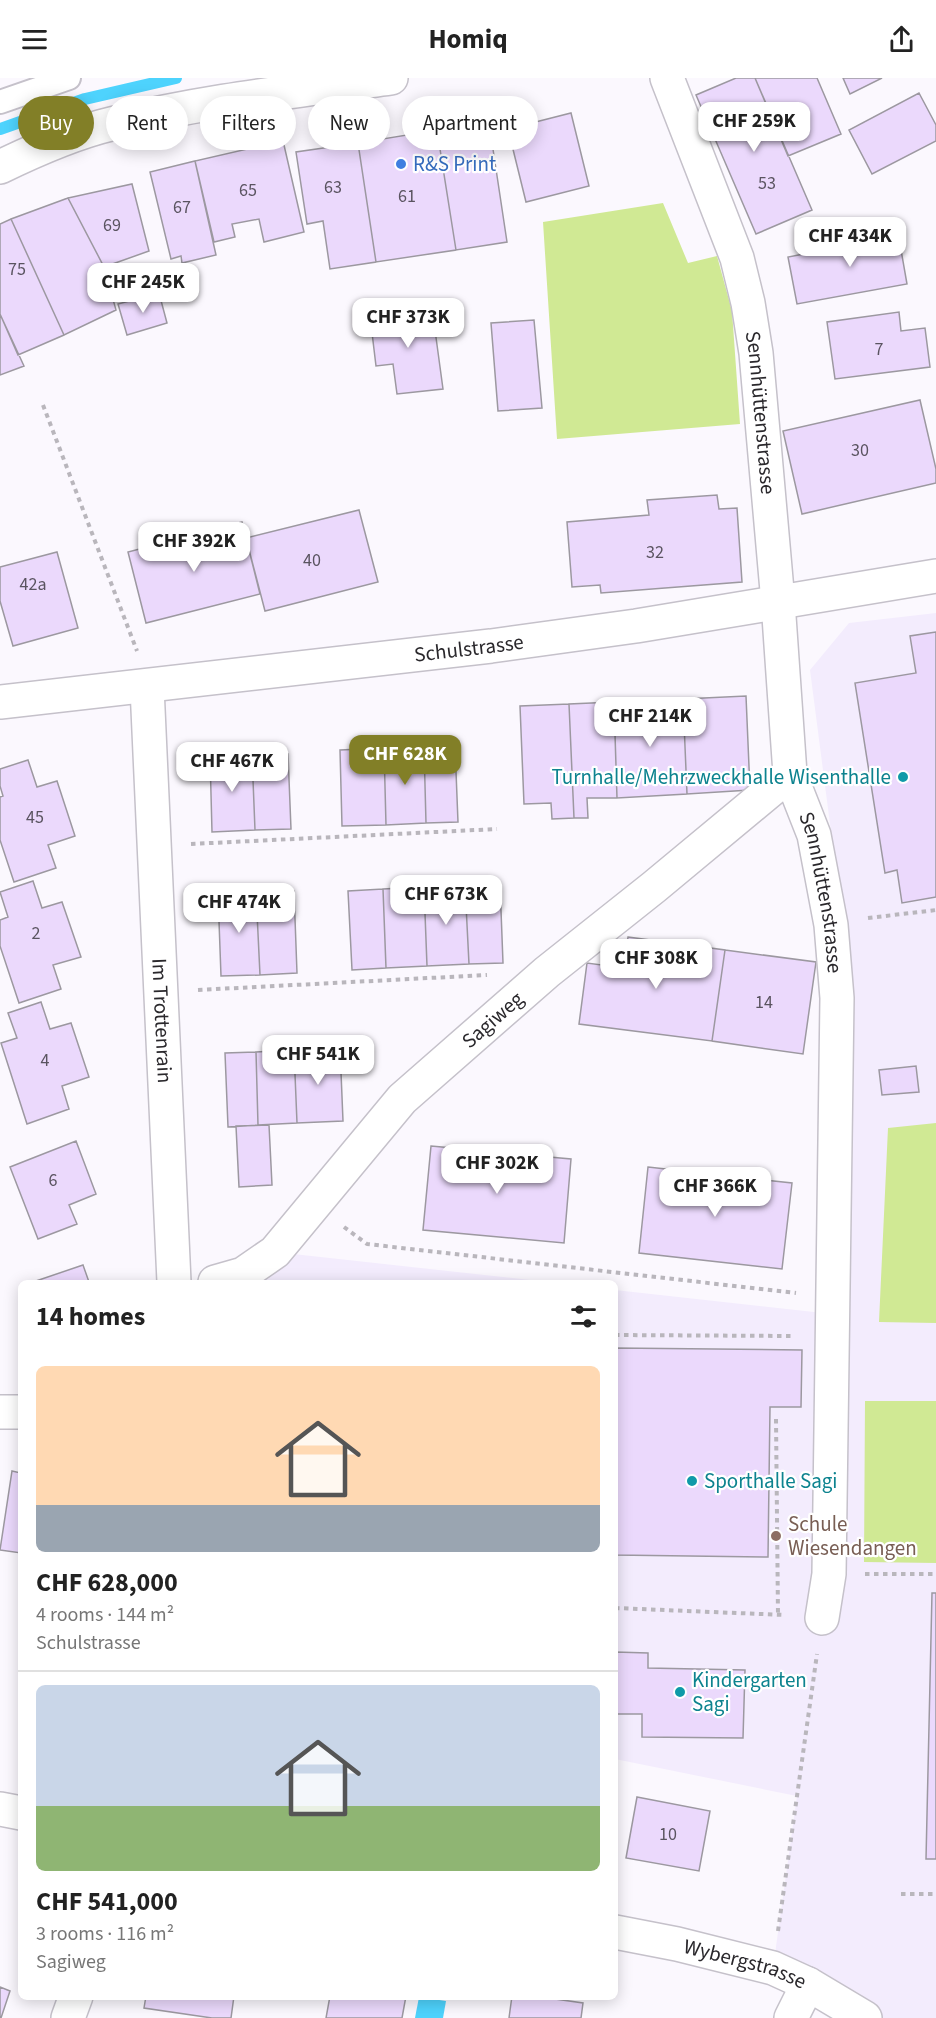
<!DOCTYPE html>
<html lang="en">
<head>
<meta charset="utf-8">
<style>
  :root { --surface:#fff; --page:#f6f6f6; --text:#222; --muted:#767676; --line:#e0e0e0; --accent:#827f27 }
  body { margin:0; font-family:"Source Sans 3",sans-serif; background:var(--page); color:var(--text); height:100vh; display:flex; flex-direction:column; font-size:22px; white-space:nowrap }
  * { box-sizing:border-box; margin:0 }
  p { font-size:20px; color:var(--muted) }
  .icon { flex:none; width:33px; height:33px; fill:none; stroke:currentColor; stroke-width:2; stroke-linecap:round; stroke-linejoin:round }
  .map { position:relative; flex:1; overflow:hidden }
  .details { position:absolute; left:18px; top:1202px; width:600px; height:720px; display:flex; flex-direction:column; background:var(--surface); border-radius:9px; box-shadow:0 3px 15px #0003 }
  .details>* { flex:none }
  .top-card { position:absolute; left:18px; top:18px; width:600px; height:54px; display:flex; gap:12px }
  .price { position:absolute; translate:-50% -51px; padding:0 14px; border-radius:12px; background:#fff; color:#222; font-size:20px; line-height:39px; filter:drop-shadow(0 2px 3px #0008) }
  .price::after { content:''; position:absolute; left:50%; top:36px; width:18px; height:14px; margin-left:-9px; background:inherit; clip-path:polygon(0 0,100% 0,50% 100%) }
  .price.active { background:var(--accent); color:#fff }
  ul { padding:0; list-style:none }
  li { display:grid; align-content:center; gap:12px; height:318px; padding:0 18px }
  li+li { border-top:2px solid var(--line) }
  li span { display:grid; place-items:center; height:186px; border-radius:9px; color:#555 }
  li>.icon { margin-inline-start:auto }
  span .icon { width:108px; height:108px; fill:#fffc; stroke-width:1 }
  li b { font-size:26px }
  h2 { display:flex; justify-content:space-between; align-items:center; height:72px; padding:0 18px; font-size:26px }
  .chip { padding:0 21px; border-radius:27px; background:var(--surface); box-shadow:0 3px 15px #0003; font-size:21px; line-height:54px }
  .chip.active { background:var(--accent); color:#fff }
  header { display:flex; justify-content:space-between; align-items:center; height:78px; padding:0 18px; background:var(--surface); font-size:27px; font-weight:700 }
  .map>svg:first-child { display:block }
  .education { fill:#f3ecfd }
  .green { fill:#d0e994 }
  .water { fill:#4ed3fd }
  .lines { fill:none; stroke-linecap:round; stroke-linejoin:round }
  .stream { stroke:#4ed3fd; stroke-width:12 }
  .building { fill:#ebd9fc; stroke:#9c98a0; stroke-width:1.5 }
  .service-casing { stroke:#c5c1ca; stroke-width:26 }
  .minor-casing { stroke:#c5c1ca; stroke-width:36 }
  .secondary-casing { stroke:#c5c1ca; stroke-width:36 }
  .path { stroke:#b9b6bc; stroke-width:4; stroke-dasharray:4.5 4.5; stroke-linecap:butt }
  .service { stroke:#fff; stroke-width:22 }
  .minor { stroke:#fff; stroke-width:33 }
  .secondary { stroke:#fff; stroke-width:33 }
  .shop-dot { fill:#3f7fe0; stroke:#fff; stroke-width:2 }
  .culture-dot { fill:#0f9aa8; stroke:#fff; stroke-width:2 }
  .education-dot { fill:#8d6e63; stroke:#fff; stroke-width:2 }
  .labels { text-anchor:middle; stroke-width:4.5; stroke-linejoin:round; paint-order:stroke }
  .number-label { font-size:18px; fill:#5a5460 }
  .shop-label { font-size:21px; fill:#366cbe; stroke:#fff; text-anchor:start }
  .street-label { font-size:21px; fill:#2a282c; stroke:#fff }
  .culture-label { font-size:21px; fill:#0d838f; stroke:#fff; text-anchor:start }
  .education-label { font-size:21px; fill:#785e54; stroke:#fff; text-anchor:start }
</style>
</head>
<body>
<header><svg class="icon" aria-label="menu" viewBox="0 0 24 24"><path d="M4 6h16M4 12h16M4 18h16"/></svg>Homiq<svg class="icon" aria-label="share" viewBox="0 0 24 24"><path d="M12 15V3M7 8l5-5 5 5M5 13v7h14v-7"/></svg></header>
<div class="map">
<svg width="936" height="1940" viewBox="0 0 936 1940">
  <rect width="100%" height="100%" fill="#fbf8fe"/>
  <path class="education" d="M 936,535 L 936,1940 L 865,1940 L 773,1890 L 797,1718 L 615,1681 L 615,1212 L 832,1236 L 853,923 L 810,592 L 849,545 Z
    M 275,1174 L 548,1204 L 215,1204 Z"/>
  <path class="green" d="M 663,125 L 688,185 L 717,178 L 732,233 L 740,346 L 557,361 L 543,144 Z
    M 936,1045 L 936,1245 L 879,1244 L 888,1050 Z
    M 865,1323 L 936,1323 L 936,1485 L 864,1484 Z"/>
  <path class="water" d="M 419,1919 L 446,1923 L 443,1940 L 415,1940 Z"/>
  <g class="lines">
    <path class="stream" d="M 0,51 L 85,21 L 176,0"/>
  </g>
  <path class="building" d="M 736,0 L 755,0 L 812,132 L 756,156 L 696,17 Z
    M 755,0 L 817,0 L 841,56 L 788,78 Z
    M 843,0 L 882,0 L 850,16 Z
    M 919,15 L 936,47 L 936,63 L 872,96 L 849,52 Z
    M 571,35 L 589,108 L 526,124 L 508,51 Z
    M 488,38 L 507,164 L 456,172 L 436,46 Z
    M 437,52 L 456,172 L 376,184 L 358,65 Z
    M 281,54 L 304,154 L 264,164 L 259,141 L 232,146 L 235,159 L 214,164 L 195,83 L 265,67 L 263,58 Z
    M 358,65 L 376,184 L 330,191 L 323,143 L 307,146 L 296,74 Z
    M 195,83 L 216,177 L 182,185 L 181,178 L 171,181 L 150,94 Z
    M 132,106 L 149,173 L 104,189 L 68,120 Z
    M 68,120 L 104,189 L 116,232 L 64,257 L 11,141 Z
    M 11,141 L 64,257 L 18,277 L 0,236 L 0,146 Z
    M 897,149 L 907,206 L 797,226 L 788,179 L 867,164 L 865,154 Z
    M 159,215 L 167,245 L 127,257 L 118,226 Z
    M 432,230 L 443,311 L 397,316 L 393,286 L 376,288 L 370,238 Z
    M 899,234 L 901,253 L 925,250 L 930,289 L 835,301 L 827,244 Z
    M 0,236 L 24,288 L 0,297 Z
    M 534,242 L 542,330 L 498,333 L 491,245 Z
    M 920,322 L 936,391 L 936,405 L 802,436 L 783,353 Z
    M 717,417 L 719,431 L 737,430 L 742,504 L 601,515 L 600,507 L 572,509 L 567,444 L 649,437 L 647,422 Z
    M 359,432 L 378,504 L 265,533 L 246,460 Z
    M 242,444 L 260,516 L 146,545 L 128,474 Z
    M 57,474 L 78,550 L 13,568 L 0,523 L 0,489 Z
    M 936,554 L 936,819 L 902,825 L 897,792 L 885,795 L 855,605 L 916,595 L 910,558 Z
    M 746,618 L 750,712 L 687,716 L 683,621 Z
    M 683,621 L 687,716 L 617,720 L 614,624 Z
    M 614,624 L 617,720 L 587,720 L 588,740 L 574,740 L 569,626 Z
    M 569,626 L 574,740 L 552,741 L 551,725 L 524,726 L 520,628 Z
    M 455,668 L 458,744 L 426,745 L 424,669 Z
    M 424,669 L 426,745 L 386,747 L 384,670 Z
    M 384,670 L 386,747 L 342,748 L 340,672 Z
    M 288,676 L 291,751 L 255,752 L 252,677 Z
    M 252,677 L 255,752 L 212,754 L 210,678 Z
    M 28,682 L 37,709 L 57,703 L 75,758 L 48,767 L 56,790 L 14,804 L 0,762 L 0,719 L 3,718 L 0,708 L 0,691 Z
    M 33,803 L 42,830 L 62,824 L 81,879 L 53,887 L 61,911 L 19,925 L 0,868 L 0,842 L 8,839 L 0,814 Z
    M 500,806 L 503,885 L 469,886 L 465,807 Z
    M 465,807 L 469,886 L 427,888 L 424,809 Z
    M 424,809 L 427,888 L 386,890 L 383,811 Z
    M 383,811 L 386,890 L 352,892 L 348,813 Z
    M 294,813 L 297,895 L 260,897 L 256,814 Z
    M 256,814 L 260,897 L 221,898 L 218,816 Z
    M 628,859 L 725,872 L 712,963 L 579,946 L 587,885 L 624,890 Z
    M 725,872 L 816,884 L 803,976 L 712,963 Z
    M 41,924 L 50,951 L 71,945 L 89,999 L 62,1008 L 69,1031 L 27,1046 L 1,965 L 17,960 L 8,935 Z
    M 340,970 L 343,1043 L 297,1045 L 294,972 Z
    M 294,972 L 297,1045 L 258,1047 L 256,974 Z
    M 256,974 L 258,1047 L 228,1049 L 225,975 Z
    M 916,988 L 919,1014 L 882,1017 L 879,992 Z
    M 269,1047 L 272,1107 L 239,1109 L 236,1048 Z
    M 76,1063 L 96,1116 L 69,1127 L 77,1146 L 38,1161 L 10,1089 Z
    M 431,1068 L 571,1081 L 564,1165 L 423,1152 Z
    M 648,1089 L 792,1105 L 782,1191 L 639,1175 Z
    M 83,1187 L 89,1204 L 33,1204 Z
    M 615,1270 L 802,1272 L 801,1329 L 770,1329 L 768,1479 L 615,1477 Z
    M 12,1393 L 21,1395 L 21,1475 L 0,1472 Z
    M 932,1515 L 936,1515 L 936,1781 L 926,1781 Z
    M 615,1574 L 648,1575 L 648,1590 L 745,1592 L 743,1660 L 642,1659 L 642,1636 L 615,1636 Z
    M 637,1719 L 710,1733 L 699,1793 L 626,1780 Z
    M 0,1909 L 10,1913 L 1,1940 L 0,1940 Z
    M 146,1918 L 234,1918 L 231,1940 L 212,1940 L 144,1930 Z
    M 330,1918 L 406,1918 L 402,1940 L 326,1940 Z
    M 512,1918 L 534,1918 L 583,1925 L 581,1940 L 509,1940 Z"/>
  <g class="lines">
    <g class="service-casing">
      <path id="service" d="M 0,24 L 69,0"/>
    </g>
    <g class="minor-casing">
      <g id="minor">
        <path id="s1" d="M 667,0 L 737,180 L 748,225 L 756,275 L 778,524 L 790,696 L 814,757 L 831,847 L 837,920 L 829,1496 L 822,1540"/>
        <path id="s2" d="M 147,609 L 174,1204"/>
        <path id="s3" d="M 0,624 L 491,568 L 636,548 L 936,498"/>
        <path id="s4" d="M 215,1204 L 243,1196 L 275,1174 L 402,1021 L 547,894 L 654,809 L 790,696"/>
        <path d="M 0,1334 L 21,1334"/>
        <path d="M 0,1731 L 21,1735"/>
        <path id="s5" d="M 615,1854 L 677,1866 L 773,1890 L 808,1906 L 865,1940"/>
        <path d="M 68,1940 L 76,1918"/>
        <path d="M 791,1940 L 808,1906"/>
      </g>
    </g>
    <g class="secondary-casing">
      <path id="secondary" d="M 0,89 C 35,72 73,55 111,46 C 202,23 297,13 391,0"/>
    </g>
    <path class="path" d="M 43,327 L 137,573
      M 191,766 L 497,751
      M 868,840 L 936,832
      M 198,912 L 487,897
      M 344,1149 L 367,1166 L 796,1215
      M 615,1257 L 795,1258
      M 776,1341 L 778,1537
      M 865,1496 L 936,1496
      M 615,1530 L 785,1537
      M 901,1816 L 936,1816
      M 778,1853 L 817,1576"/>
    <use href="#service" class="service"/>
    <use href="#minor" class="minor"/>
    <use href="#secondary" class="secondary"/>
  </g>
  <circle class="shop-dot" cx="401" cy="86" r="6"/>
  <g class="culture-dot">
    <circle cx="903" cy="699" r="6"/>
    <circle cx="692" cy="1403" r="6"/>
    <circle cx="680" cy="1614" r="6"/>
  </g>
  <circle class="education-dot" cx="776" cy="1458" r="6"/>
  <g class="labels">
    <g class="number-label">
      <text x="767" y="111">53</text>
      <text x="333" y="115">63</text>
      <text x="248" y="118">65</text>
      <text x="407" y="124">61</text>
      <text x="182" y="135">67</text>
      <text x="112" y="153">69</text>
      <text x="17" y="197">75</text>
      <text x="879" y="277">7</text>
      <text x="860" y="378">30</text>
      <text x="655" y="480">32</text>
      <text x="312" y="488">40</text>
      <text x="33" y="512">42a</text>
      <text x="35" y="745">45</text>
      <text x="36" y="861">2</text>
      <text x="764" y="930">14</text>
      <text x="45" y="988">4</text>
      <text x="53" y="1108">6</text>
      <text x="668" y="1762">10</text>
    </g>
    <g class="shop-label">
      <text x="413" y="93">R&amp;S Print</text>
    </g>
    <g class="street-label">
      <text dy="7" stroke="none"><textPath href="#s1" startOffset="350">Sennhüttenstrasse</textPath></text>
      <text dy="7" stroke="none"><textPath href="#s3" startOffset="472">Schulstrasse</textPath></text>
      <text dy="7" stroke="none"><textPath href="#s1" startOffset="836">Sennhüttenstrasse</textPath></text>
      <text dy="7" stroke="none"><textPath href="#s4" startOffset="387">Sagiweg</textPath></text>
      <text dy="7" stroke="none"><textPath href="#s2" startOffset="334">Im Trottenrain</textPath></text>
      <text dy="7" stroke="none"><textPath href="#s5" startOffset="134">Wybergstrasse</textPath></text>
    </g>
    <g class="culture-label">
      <text x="891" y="706" text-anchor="end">Turnhalle/Mehrzweckhalle Wisenthalle</text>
      <text x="704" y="1410">Sporthalle Sagi</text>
      <text x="692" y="1609">Kindergarten<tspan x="692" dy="24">Sagi</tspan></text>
    </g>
    <g class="education-label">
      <text x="788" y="1453">Schule<tspan x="788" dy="24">Wiesendangen</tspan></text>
    </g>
  </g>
</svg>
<b class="price" style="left:754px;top:75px">CHF 259K</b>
<b class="price" style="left:850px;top:190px">CHF 434K</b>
<b class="price" style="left:143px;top:236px">CHF 245K</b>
<b class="price" style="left:408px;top:271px">CHF 373K</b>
<b class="price" style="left:194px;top:495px">CHF 392K</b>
<b class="price" style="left:650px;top:670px">CHF 214K</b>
<b class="price active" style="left:405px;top:708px">CHF 628K</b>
<b class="price" style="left:232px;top:715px">CHF 467K</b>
<b class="price" style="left:446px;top:848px">CHF 673K</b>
<b class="price" style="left:239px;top:856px">CHF 474K</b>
<b class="price" style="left:656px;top:912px">CHF 308K</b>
<b class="price" style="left:318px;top:1008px">CHF 541K</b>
<b class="price" style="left:497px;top:1117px">CHF 302K</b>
<b class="price" style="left:715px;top:1140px">CHF 366K</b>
<div class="top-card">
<a class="chip active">Buy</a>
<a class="chip">Rent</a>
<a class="chip">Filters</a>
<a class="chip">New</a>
<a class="chip">Apartment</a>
</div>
<section class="details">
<h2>14 homes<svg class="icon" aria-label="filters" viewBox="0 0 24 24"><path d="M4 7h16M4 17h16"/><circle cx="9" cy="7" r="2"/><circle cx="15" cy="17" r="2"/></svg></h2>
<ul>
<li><span style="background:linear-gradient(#ffd9b3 75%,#9aa5b1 0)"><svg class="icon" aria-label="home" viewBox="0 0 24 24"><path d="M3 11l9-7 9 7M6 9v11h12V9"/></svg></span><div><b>CHF 628,000</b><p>4 rooms · 144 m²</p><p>Schulstrasse</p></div></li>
<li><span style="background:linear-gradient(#c9d6e8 65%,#8fb573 0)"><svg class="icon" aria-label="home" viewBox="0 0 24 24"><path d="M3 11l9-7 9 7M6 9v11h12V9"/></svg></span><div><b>CHF 541,000</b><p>3 rooms · 116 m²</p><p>Sagiweg</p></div></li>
</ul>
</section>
</div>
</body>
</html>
